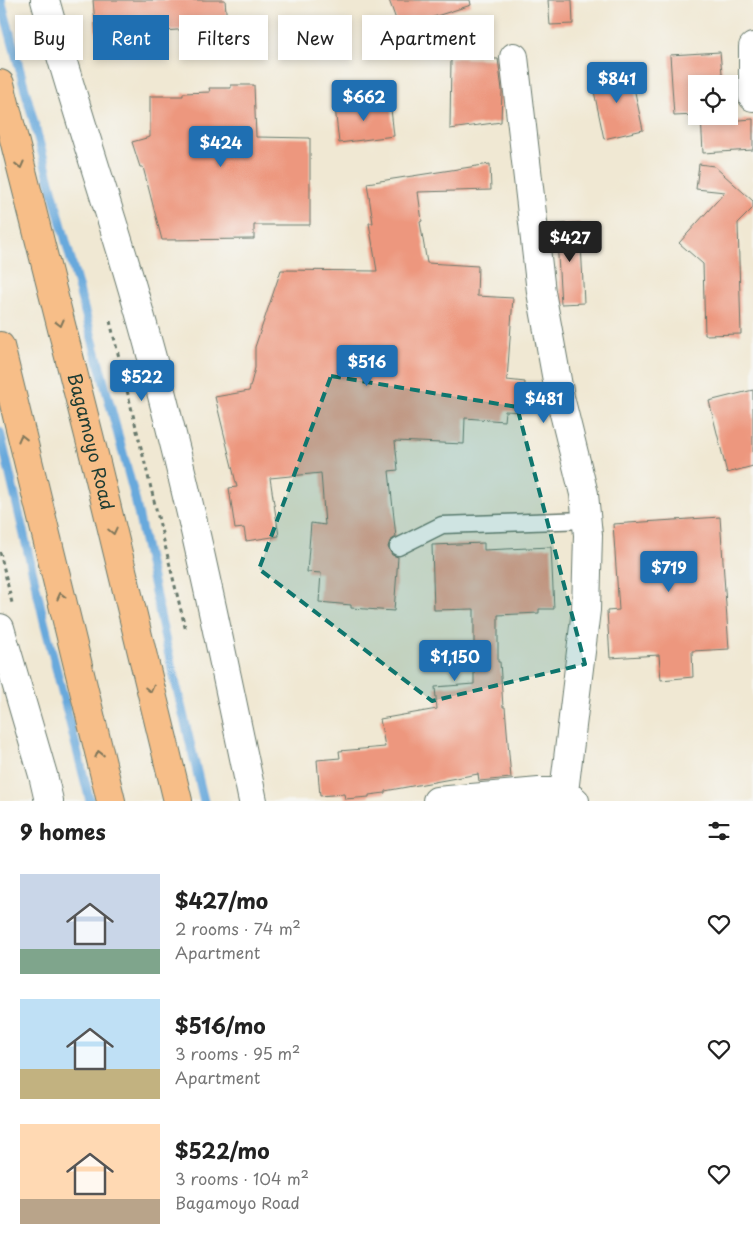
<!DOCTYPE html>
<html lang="en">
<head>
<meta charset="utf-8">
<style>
  :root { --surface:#fff; --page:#f2f2f2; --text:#222; --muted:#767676; --accent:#1f6fb2 }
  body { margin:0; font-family:"Playpen Sans",sans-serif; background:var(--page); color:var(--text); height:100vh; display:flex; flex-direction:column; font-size:19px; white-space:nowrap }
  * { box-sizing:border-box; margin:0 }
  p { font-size:16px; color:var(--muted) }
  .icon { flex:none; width:28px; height:28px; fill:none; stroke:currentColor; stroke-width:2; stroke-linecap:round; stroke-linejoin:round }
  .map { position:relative; height:801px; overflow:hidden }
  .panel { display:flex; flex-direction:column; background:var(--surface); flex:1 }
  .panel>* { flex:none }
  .top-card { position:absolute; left:15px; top:15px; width:500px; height:45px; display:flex; gap:10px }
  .fabs { position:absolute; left:688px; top:75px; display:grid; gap:10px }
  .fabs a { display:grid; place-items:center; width:50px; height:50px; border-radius:0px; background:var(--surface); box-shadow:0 2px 8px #0003; font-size:25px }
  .price { position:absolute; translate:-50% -42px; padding:0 11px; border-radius:5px; background:var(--accent); color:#fff; font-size:16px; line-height:32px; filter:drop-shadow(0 1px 2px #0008) }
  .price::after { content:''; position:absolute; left:50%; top:30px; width:15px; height:11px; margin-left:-8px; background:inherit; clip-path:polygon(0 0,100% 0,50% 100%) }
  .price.current { background:#222; color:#fff }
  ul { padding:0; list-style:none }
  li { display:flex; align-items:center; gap:15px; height:125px; padding:0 20px }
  li span { display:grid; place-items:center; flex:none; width:140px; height:100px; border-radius:0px; color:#555 }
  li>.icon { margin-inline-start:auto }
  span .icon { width:60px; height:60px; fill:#fffc; stroke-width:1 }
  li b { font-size:21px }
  h2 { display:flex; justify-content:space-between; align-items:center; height:60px; padding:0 20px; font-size:21px }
  .pill { padding:0 18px; border-radius:0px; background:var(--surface); box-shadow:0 2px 8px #0003; font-size:18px; line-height:45px }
  .pill.current { background:var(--accent); color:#fff }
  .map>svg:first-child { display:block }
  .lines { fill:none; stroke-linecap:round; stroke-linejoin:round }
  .stream { stroke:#68a9dc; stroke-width:9 }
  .building { fill:#ed977e }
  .lane-casing { stroke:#68796c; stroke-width:19 }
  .street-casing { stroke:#68796c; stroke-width:30 }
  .highway-casing { stroke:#68796c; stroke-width:30 }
  .path { stroke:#68796c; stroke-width:3; stroke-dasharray:4 4; stroke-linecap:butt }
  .lane { stroke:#fff; stroke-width:16 }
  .street { stroke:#fff; stroke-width:28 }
  .highway { stroke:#f7be88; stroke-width:28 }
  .oneway { stroke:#80775a }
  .marked { fill:#0f766e; fill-opacity:0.2; stroke:#0f766e; stroke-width:4; stroke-dasharray:10 6; stroke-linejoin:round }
  .labels { text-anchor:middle; stroke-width:4.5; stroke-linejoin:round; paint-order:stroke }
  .street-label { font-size:18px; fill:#1f3d34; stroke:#f6f6f2 }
</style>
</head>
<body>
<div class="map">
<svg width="753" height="801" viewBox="0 0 753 801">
  <rect width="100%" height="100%" fill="#f6f6f2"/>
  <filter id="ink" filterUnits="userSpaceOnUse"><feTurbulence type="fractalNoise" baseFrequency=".02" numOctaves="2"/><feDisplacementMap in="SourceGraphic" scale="10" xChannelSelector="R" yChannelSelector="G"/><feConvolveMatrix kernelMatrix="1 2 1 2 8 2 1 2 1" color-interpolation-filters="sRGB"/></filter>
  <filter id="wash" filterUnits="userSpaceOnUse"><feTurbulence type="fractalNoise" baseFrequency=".0096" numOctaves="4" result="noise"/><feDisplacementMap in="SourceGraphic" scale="20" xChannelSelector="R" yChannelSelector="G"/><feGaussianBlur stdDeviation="1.12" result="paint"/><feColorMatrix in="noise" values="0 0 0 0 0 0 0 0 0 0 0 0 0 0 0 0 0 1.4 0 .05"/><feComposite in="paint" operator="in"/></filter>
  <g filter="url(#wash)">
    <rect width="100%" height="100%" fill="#f0e8d3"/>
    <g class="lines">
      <path class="stream" d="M 1,0 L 134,494 L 166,643 L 204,801
        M 0,432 L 44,621 L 90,801"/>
    </g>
    <g id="blocks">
      <path class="building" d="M 93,0 L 225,0 L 227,23 L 204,24 L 204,28 L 96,36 Z
        M 389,0 L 470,0 L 471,5 L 399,28 Z
        M 548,0 L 572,0 L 573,24 L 550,25 Z
        M 720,52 L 723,84 L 696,84 L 696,115 L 674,116 L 670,55 Z
        M 451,58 L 498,59 L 502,90 L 501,122 L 450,129 Z
        M 630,69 L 643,130 L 604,139 L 591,77 Z
        M 231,85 L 254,85 L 256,137 L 310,138 L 310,225 L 254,225 L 254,239 L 162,240 L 143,167 L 140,167 L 132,142 L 150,137 L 150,96 L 183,96 L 183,93 L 210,92 L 209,88 L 231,88 Z
        M 390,100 L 394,136 L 339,143 L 335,107 Z
        M 701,116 L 725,116 L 726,121 L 753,119 L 753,150 L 703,153 Z
        M 490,164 L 491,190 L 418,192 L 422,221 L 420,222 L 427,263 L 478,266 L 477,296 L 513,298 L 507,380 L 525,382 L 523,412 L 505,411 L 504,421 L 465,418 L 464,444 L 395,441 L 398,470 L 389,471 L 396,537 L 390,541 L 388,547 L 392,555 L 398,557 L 394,611 L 351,608 L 351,605 L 319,602 L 321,573 L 307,572 L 311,523 L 325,525 L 321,473 L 270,478 L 279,536 L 246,541 L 244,528 L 235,529 L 229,488 L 237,487 L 215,397 L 249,391 L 255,368 L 255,347 L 281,270 L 377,271 L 369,223 L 373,223 L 367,183 Z
        M 699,164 L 714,166 L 753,201 L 753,208 L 738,223 L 741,334 L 705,335 L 703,264 L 679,243 L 725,192 L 696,189 Z
        M 580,223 L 584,303 L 561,304 L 556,224 Z
        M 753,390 L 753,466 L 727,473 L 709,401 Z
        M 720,517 L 729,649 L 692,651 L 693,677 L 661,680 L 659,655 L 610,658 L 607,611 L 619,610 L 613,524 Z
        M 484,543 L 484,550 L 551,547 L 554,609 L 539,609 L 539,613 L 498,615 L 498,662 L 500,662 L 503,707 L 505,707 L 511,778 L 479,781 L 478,774 L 385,791 L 385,793 L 369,795 L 369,797 L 345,799 L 344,794 L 320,796 L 317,760 L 340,758 L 339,751 L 385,747 L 380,719 L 437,709 L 435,687 L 474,684 L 474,609 L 434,610 L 432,545 Z"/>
    </g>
  </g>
  <g filter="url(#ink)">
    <use href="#blocks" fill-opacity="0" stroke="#68796c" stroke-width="1"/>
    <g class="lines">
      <g class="lane-casing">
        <path id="lane" d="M 398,547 L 442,525 L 586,520"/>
      </g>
      <g class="street-casing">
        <path id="street" d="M 45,0 C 71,96 104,191 132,287 C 182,456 217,629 253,801
          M 514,57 L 541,292 L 560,397 L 584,494 L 588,535 L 586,610 L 564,792
          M 753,97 L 753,47
          M 0,628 L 43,775 L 49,801
          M 437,801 L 539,792 L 564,792 L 575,801"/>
      </g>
      <g class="highway-casing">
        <g id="highway">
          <path id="s1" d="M 0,84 L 97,467 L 178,801"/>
          <path d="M 0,346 L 111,801"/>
        </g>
      </g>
      <path class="path" d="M 110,321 L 186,631
        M 0,552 L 12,603"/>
      <use href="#lane" class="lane"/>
      <use href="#street" class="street"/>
      <use href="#highway" class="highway"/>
    </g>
    <defs><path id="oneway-chevron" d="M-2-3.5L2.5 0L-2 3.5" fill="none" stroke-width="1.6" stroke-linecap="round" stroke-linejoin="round" transform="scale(1.25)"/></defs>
    <g class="oneway">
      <use href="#oneway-chevron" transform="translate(20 165) rotate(76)"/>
      <use href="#oneway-chevron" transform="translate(60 323) rotate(76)"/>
      <use href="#oneway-chevron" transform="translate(22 438) rotate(-104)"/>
      <use href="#oneway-chevron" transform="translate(113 531) rotate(77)"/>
      <use href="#oneway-chevron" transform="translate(61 596) rotate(-104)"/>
      <use href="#oneway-chevron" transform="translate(150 689) rotate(77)"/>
      <use href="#oneway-chevron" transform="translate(99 754) rotate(-104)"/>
    </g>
  </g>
  <path class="marked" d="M 331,376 L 517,407 L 585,664 L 432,701 L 259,569 Z"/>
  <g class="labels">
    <g class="street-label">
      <text dy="6" stroke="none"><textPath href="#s1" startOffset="369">Bagamoyo Road</textPath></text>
    </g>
  </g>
</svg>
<div class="fabs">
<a><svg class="icon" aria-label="locate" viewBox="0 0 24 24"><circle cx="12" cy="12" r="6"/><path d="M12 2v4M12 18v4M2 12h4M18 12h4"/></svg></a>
</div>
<b class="price" style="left:617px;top:104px">$841</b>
<b class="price" style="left:364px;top:122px">$662</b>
<b class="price" style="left:221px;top:168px">$424</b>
<b class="price current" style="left:570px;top:263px">$427</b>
<b class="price" style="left:367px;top:387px">$516</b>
<b class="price" style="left:142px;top:402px">$522</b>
<b class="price" style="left:544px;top:424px">$481</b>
<b class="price" style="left:669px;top:593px">$719</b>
<b class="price" style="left:455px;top:682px">$1,150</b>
<div class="top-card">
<a class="pill">Buy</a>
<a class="pill current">Rent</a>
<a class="pill">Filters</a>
<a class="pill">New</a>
<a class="pill">Apartment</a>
</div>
</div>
<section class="panel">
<h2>9 homes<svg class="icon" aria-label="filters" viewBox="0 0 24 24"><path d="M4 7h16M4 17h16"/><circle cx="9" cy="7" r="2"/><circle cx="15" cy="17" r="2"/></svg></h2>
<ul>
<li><span style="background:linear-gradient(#c9d6e8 75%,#7fa58c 0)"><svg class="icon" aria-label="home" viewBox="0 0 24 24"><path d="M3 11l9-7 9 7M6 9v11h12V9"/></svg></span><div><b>$427/mo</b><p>2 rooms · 74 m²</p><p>Apartment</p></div><svg class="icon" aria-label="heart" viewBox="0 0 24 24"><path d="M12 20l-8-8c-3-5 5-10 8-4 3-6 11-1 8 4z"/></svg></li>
<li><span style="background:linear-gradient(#bfe0f5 70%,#c2b280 0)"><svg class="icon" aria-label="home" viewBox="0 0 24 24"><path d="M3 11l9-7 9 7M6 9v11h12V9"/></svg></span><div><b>$516/mo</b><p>3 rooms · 95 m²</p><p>Apartment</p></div><svg class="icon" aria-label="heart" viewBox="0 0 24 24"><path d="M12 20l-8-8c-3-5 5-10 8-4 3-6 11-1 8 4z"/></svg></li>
<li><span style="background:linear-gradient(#ffd9b3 75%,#b9a48a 0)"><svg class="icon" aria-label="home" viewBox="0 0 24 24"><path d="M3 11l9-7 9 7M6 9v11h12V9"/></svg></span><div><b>$522/mo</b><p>3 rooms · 104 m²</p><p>Bagamoyo Road</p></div><svg class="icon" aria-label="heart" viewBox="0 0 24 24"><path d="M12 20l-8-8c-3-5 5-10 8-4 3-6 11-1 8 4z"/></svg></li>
</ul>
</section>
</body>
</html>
